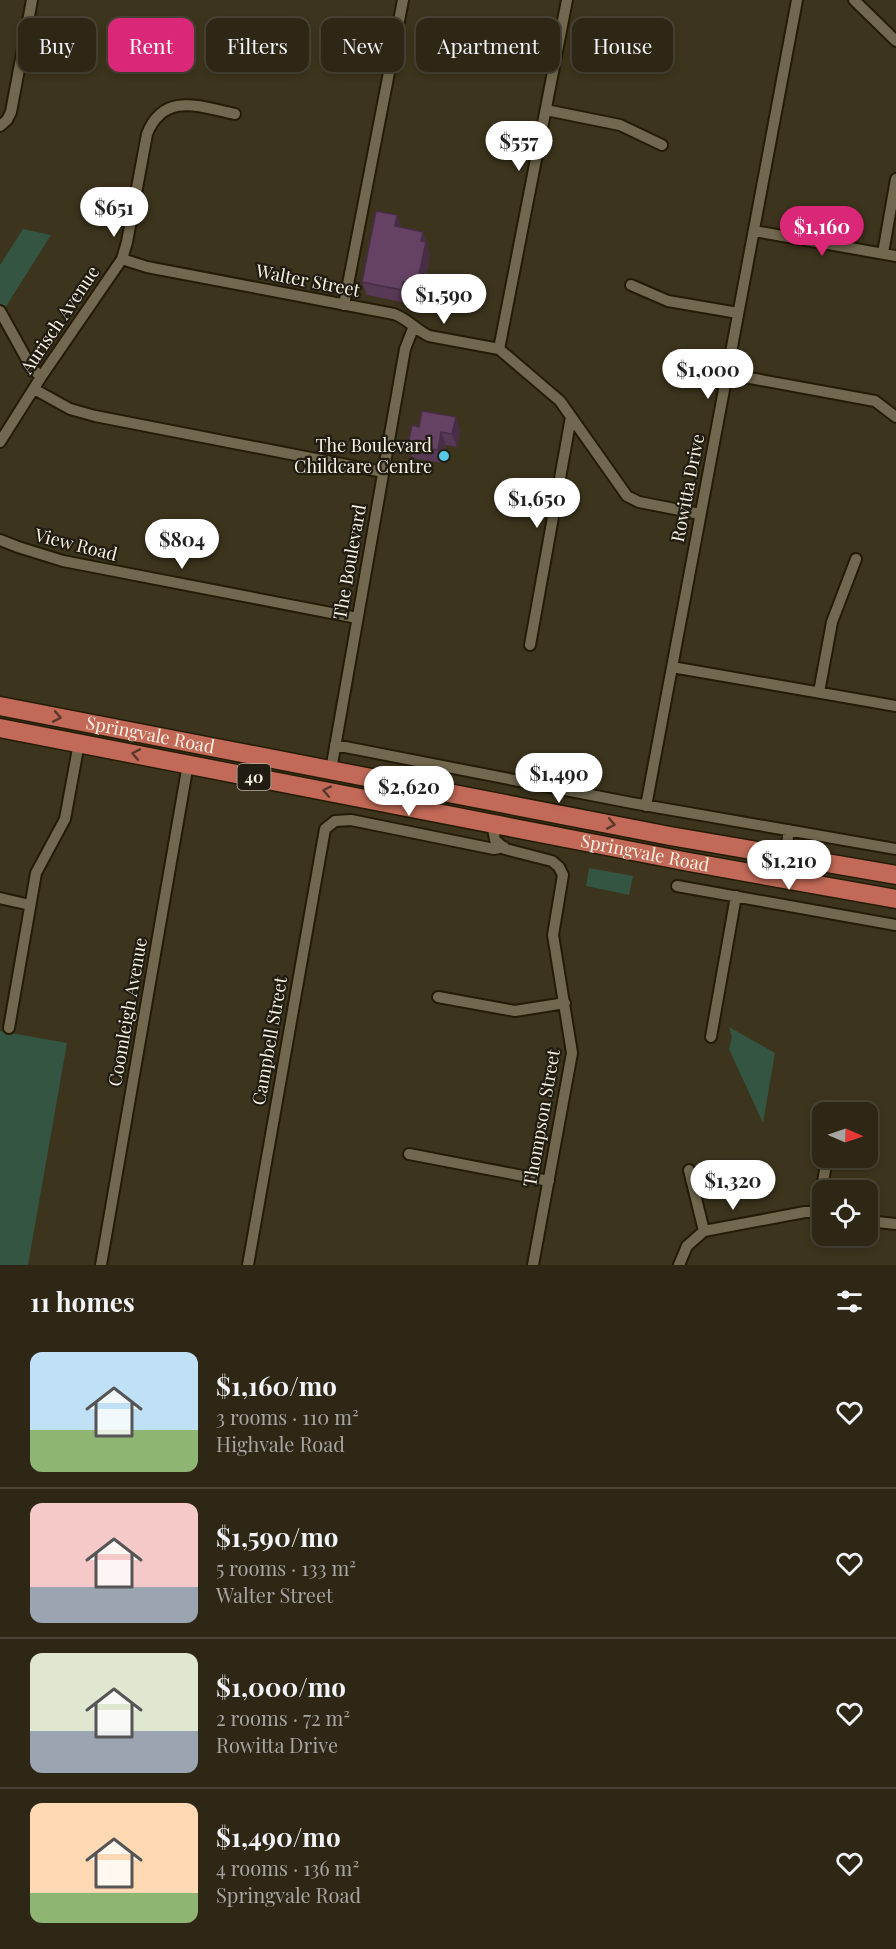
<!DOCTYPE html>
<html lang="en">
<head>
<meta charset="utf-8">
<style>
  :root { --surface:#2e2716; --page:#362f1f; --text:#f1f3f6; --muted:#a7a5a1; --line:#494435; --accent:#db2777 }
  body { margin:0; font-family:"Playfair Display",serif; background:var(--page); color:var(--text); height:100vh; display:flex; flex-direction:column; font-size:22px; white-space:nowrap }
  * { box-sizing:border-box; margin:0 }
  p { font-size:20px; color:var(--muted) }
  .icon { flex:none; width:33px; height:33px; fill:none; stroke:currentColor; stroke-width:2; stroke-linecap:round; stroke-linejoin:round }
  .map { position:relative; height:1265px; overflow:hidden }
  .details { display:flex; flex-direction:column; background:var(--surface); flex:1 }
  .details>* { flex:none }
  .banner { position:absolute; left:18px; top:18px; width:861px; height:54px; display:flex; gap:12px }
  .needle { width:39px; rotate:92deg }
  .fabs { position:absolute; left:812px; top:1102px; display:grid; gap:12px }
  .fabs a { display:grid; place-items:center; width:66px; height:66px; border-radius:12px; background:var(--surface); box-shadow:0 3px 9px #0003,0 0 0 2px var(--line); font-size:30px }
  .price { position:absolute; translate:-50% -51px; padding:0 14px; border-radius:21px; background:#fff; color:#222; font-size:20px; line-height:39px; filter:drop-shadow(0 2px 3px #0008) }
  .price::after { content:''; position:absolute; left:50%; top:36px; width:18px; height:14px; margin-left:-9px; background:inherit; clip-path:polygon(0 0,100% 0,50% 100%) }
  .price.current { background:var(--accent); color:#fff }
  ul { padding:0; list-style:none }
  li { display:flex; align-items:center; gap:18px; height:150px; padding:0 30px }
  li+li { border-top:2px solid var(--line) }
  li span { display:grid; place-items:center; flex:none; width:168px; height:120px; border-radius:12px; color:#555 }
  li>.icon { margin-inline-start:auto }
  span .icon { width:72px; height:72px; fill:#fffc; stroke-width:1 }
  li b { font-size:26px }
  h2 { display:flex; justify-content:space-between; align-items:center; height:72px; padding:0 30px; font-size:26px }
  .chip { padding:0 21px; border-radius:12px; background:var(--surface); box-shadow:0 3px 9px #0003,0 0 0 2px var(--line); font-size:21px; line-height:54px }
  .chip.current { background:var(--accent); color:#fff }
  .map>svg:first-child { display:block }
  .green { fill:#335542 }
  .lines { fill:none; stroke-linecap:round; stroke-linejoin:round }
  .minor-casing { stroke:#241b05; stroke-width:14 }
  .trunk-casing { stroke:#241b05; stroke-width:21 }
  .minor { stroke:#72684f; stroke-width:10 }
  .trunk { stroke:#c26a57; stroke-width:18 }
  .wall { fill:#573956 }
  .shaded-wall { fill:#472e46 }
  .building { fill:#654264; stroke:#472e46; stroke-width:1.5 }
  .oneway { stroke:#59372a }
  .poi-dot { fill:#58c9e4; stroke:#201c12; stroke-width:2 }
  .labels { text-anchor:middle; stroke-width:4.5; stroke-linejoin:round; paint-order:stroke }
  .shield { fill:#201c12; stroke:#b7b2a5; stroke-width:1.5 }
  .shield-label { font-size:16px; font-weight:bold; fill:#f8f2e4 }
  .street-label { font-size:18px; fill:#f8f2e4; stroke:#201c12 }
  .poi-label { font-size:18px; fill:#f8f2e4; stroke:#201c12; text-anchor:end }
</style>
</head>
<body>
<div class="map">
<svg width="896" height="1265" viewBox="0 0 896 1265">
  <rect width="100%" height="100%" fill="#3d341d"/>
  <path class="green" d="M 23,229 L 51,235 L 0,316 L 0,265 Z
    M 589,868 L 633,876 L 629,895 L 586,886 Z
    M 729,1027 L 775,1053 L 763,1123 L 729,1049 L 732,1037 Z
    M 0,1031 L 67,1043 L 28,1265 L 0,1265 Z"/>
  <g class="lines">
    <g class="minor-casing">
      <path id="minor" d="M 854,0 L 896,41
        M 546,110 L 620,125 L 662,145
        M 0,126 L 7,120 L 11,112 L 32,0
        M 754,231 L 896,256
        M 883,253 L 896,179
        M 122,259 L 147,267 L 394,314 C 408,319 416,330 429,336 L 499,349 L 560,401 L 627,496 L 639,502 L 700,514
        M 631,285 L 668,301 L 738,313
        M 344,305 L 403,0
        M 0,311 L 31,367 L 41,377
        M 499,349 L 567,0
        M 728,374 L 875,401 L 896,417
        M 34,389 L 70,409 L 95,416 L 383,472
        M 0,442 L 41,377 L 122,259 L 127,242 L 147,134 C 164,91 201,107 235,114
        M 0,540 L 18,547 L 63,561 L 357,618
        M 530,645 L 571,417
        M 672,667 L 896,706
        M 819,692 L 832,622 L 856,559
        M 335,745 L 632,803 L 896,849
        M 331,770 L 405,349 L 414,326
        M 646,806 L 797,0
        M 492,823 L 495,840 L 505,849 L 552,861 L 559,867 L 563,875 L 553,935 L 572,1053 L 533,1265
        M 782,879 L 789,830
        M 677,886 L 896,925
        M 0,898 L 30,905
        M 438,997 L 515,1011 L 565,1003
        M 9,1028 L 36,873 L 65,819 L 79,743
        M 711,1037 L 736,896
        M 409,1154 L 549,1181
        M 689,1170 L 704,1231
        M 818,1212 L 827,1158
        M 867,1221 L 896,1224
        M 101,1265 L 188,764
        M 248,1265 L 325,829 L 335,821 L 351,820 L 494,849 L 504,847
        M 679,1265 L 687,1246 L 704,1231 L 805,1212 L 822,1212"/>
    </g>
    <g class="trunk-casing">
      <g id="trunk">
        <path id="s1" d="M 0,706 L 670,836 L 896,875"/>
        <path id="s2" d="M 0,728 L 689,862 L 896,899"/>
      </g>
    </g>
    <use href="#minor" class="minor"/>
    <use href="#trunk" class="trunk"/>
  </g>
  <path class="wall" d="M 397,215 L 401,227 L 428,245 L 427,247 L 430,255 L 423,292 L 418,297 L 408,295 L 406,303 L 367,295 L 362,282 Z
    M 419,427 L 460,430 L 457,447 L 446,445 L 442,463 L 413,458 L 408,445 Z"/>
  <path class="shaded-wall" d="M 397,215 L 402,228 L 395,226 Z
    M 423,232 L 428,245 L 427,247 L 430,255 L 423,292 L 418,297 L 413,284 Z
    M 403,282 L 408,295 L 406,303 L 402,290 Z
    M 456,417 L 460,430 L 457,447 L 452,434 Z
    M 441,432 L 446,445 L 442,463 L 438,450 Z"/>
  <path class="building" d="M 376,211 L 397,215 L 395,226 L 423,232 L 421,241 L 426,242 L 418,279 L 413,284 L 403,282 L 402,290 L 362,282 Z
    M 422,411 L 456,417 L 452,434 L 441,432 L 438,450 L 408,445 L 412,425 L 419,427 Z"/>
  <defs><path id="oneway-chevron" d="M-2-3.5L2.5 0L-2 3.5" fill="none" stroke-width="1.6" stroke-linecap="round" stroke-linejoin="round" transform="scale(1.5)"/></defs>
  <g class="oneway">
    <use href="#oneway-chevron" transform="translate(57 717) rotate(11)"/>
    <use href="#oneway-chevron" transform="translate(136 754) rotate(-169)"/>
    <use href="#oneway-chevron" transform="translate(327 791) rotate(-169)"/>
    <use href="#oneway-chevron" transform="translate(611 824) rotate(11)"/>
  </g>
  <circle class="poi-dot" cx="444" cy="456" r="6"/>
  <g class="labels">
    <rect class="shield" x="237.5" y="764" width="33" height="26" rx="4.5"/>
    <g class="shield-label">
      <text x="254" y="783">40</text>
    </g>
    <g class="street-label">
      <text transform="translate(308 281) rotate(11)" y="6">Walter Street</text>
      <text transform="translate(60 320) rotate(-56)" y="6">Aurisch Avenue</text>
      <text transform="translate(688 488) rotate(-79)" y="6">Rowitta Drive</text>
      <text transform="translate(76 545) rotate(14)" y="6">View Road</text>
      <text transform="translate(350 562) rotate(-80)" y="6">The Boulevard</text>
      <text dy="6" stroke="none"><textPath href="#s1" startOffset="153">Springvale Road</textPath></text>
      <text dy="6" stroke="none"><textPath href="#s2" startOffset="657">Springvale Road</textPath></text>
      <text transform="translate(128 1012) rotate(-80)" y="6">Coomleigh Avenue</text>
      <text transform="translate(270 1041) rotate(-80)" y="6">Campbell Street</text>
      <text transform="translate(542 1118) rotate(-80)" y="6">Thompson Street</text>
    </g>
    <g class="poi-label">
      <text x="432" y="452">The Boulevard<tspan x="432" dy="21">Childcare Centre</tspan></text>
    </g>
  </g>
</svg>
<div class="fabs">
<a><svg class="needle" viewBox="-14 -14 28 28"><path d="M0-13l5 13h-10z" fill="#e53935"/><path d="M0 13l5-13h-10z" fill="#a7a5a1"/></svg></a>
<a><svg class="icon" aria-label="locate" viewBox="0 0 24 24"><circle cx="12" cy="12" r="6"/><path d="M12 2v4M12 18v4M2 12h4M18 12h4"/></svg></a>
</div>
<b class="price" style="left:519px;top:172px">$557</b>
<b class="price" style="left:114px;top:238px">$651</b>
<b class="price current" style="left:822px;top:257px">$1,160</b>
<b class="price" style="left:444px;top:325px">$1,590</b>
<b class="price" style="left:708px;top:400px">$1,000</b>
<b class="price" style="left:537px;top:529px">$1,650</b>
<b class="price" style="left:182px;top:570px">$804</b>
<b class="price" style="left:559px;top:804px">$1,490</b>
<b class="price" style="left:409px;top:817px">$2,620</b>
<b class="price" style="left:789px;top:891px">$1,210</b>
<b class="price" style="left:733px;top:1211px">$1,320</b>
<div class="banner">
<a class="chip">Buy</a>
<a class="chip current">Rent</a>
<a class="chip">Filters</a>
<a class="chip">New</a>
<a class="chip">Apartment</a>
<a class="chip">House</a>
</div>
</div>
<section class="details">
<h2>11 homes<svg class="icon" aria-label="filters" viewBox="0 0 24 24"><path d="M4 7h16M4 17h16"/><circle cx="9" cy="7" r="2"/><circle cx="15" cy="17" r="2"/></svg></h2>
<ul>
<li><span style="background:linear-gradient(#bfe0f5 65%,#8fb573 0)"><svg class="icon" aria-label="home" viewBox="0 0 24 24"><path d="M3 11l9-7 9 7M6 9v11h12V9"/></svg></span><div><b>$1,160/mo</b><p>3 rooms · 110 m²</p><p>Highvale Road</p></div><svg class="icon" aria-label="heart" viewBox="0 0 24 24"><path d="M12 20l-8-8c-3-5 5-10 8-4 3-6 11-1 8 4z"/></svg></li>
<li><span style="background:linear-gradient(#f6c9c9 70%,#9aa5b1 0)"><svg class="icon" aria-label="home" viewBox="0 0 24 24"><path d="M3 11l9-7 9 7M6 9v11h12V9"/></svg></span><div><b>$1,590/mo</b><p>5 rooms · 133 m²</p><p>Walter Street</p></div><svg class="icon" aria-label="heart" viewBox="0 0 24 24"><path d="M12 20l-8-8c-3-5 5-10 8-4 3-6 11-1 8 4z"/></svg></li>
<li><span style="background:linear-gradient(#dfe7d0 65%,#9aa5b1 0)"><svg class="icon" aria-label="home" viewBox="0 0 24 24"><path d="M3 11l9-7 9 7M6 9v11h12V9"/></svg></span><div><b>$1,000/mo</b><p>2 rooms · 72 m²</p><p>Rowitta Drive</p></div><svg class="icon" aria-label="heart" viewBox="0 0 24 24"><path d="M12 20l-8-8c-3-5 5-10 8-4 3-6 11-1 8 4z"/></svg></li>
<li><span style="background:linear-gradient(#ffd9b3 75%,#8fb573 0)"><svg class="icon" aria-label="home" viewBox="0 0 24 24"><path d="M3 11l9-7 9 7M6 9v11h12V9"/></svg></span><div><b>$1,490/mo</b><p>4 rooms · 136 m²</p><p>Springvale Road</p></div><svg class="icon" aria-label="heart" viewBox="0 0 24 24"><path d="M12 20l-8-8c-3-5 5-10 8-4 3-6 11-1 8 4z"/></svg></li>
</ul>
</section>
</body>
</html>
